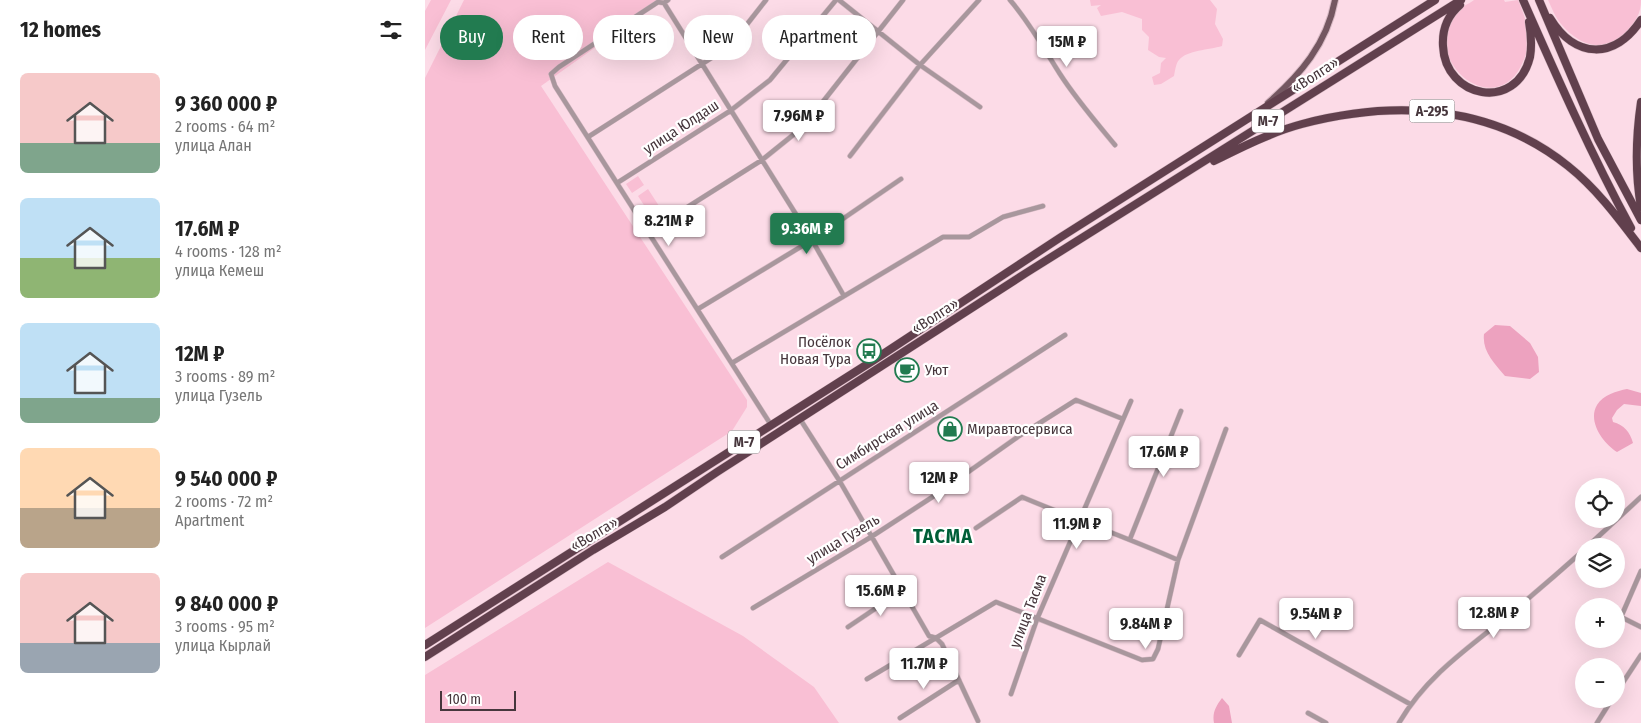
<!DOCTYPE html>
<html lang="en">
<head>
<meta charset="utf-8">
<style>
  :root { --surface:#fff; --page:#f6f6f6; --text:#222; --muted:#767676; --accent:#227b50 }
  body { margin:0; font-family:"Fira Sans Condensed",sans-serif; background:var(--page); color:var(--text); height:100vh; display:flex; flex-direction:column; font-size:19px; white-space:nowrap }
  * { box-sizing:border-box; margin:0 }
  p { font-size:16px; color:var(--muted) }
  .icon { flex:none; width:28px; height:28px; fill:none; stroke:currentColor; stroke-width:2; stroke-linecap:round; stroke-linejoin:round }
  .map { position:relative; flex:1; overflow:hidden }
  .panel { display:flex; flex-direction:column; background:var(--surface); width:425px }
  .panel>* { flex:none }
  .top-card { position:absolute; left:15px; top:15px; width:475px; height:45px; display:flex; gap:10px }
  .controls { position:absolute; left:1150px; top:478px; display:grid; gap:10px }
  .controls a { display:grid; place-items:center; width:50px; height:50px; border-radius:50%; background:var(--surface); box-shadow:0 5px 20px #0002; font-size:25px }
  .scale { position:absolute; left:15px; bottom:12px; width:76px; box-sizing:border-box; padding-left:5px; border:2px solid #46363c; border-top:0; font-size:14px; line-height:18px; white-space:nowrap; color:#46363c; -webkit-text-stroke:4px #fff; paint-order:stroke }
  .price { position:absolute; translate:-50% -42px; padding:0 11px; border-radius:5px; background:#fff; color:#222; font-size:16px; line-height:32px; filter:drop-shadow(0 1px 2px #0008) }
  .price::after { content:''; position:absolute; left:50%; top:30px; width:15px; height:11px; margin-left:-8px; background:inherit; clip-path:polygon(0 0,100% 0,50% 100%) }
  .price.selected { background:var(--accent); color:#fff }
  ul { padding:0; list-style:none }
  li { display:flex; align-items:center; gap:15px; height:125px; padding:0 20px }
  li span { display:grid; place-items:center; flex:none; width:140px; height:100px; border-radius:8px; color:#555 }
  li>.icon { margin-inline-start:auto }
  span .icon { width:60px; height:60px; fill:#fffc; stroke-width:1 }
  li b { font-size:21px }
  h2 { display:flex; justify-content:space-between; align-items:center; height:60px; padding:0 20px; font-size:21px }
  .chip { padding:0 18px; border-radius:22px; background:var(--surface); box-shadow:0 5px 20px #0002; font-size:18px; line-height:45px }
  .chip.selected { background:var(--accent); color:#fff }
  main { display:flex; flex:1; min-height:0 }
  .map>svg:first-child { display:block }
  .green { fill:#f9bfd4 }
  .water { fill:#eda2bf }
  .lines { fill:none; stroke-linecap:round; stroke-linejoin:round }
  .street-casing { stroke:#d8bac5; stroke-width:5.5 }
  .primary-casing { stroke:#d8bac5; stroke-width:8 }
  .highway-casing { stroke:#d8bac5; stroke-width:9 }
  .street { stroke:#a8979d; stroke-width:4.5 }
  .primary { stroke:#745761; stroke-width:6 }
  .highway { stroke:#61404d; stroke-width:8 }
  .labels { text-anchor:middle; stroke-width:4.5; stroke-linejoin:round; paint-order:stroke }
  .shield { fill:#fff; stroke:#7e7276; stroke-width:1 }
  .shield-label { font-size:14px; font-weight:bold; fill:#46363c }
  .street-label { font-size:15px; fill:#46363c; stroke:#fff }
  .poi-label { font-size:15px; fill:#46363c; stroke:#fff; text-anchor:start }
  .district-label { font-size:20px; font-weight:bold; letter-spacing:1px; fill:#005e37; stroke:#fff }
</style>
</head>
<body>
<main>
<section class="panel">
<h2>12 homes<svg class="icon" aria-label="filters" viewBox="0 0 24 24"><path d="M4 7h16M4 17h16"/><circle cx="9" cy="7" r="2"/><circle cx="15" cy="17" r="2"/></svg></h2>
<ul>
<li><span style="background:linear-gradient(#f6c9c9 70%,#7fa58c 0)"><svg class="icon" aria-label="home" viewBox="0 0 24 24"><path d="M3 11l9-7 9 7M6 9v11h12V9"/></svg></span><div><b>9 360 000 ₽</b><p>2 rooms · 64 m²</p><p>улица Алан</p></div></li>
<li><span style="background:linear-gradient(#bfe0f5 60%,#8fb573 0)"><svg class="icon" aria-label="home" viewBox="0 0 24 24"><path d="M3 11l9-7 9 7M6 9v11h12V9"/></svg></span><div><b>17.6M ₽</b><p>4 rooms · 128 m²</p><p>улица Кемеш</p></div></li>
<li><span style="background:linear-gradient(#bfe0f5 75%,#7fa58c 0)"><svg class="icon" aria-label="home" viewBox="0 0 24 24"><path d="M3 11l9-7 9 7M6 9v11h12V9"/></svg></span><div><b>12M ₽</b><p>3 rooms · 89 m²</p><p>улица Гузель</p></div></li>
<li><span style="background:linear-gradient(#ffd9b3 60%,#b9a48a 0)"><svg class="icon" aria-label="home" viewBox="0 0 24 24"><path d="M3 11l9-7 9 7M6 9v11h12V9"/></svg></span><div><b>9 540 000 ₽</b><p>2 rooms · 72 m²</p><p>Apartment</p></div></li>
<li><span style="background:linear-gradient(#f6c9c9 70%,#9aa5b1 0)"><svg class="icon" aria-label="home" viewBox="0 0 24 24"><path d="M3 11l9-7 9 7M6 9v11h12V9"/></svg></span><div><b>9 840 000 ₽</b><p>3 rooms · 95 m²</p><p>улица Кырлай</p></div></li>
</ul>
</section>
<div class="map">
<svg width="1216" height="723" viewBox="0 0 1216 723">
  <rect width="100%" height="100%" fill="#fcdbe7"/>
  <path class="green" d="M 6,0 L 26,0 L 0,50 L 0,11 Z
    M 39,0 L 237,0 L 116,86 L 322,400 L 322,407 L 307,431 L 0,628 L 0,78 Z
    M 665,0 L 785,0 L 792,9 L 790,24 L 798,39 L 797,46 C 784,50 762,50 754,60 C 751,63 750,71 749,76 L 736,84 L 729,85 L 727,77 L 735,73 L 736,63 L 741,58 L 734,57 L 723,50 L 724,37 L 717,30 L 717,19 L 697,12 L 676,16 L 672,8 L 676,5 L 666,6 Z
    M 1049,0 L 1079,0 L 1080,2 L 1093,0 C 1103,24 1109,40 1096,66 C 1068,121 994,60 1031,13 C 1035,7 1044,4 1049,0 Z
    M 1123,0 L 1216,0 C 1216,13 1211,21 1202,31 C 1181,55 1154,46 1136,24 C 1130,17 1127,8 1123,0 Z
    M 213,176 L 219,185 L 207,193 L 201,184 Z
    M 223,189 L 236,209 L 226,216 L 213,196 Z
    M 183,562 L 318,636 L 389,687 L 414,723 L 0,723 L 0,675 Z"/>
  <path class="water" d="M 1070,325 L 1085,326 L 1105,343 L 1113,357 L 1114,372 L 1105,379 L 1080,376 C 1069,363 1057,351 1059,334 Z
    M 1202,389 L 1216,393 L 1216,406 L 1199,404 L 1192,410 L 1187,418 L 1188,422 C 1199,425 1205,432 1208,443 L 1192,452 C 1179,444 1162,422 1172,405 C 1178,395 1192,391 1202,389 Z
    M 797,698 L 804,706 L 807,723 L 789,723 C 787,713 791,706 797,698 Z"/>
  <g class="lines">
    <g class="street-casing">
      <path id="street" d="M 243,0 L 239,3 L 233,2 L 134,67 L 126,74 L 130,86 L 346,425
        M 414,0 L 495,65 L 555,107
        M 585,0 C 605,23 619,49 635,74 C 651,99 671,122 690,145
        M 239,3 L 387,240 L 419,296
        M 163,137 L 305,46 L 341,0
        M 425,156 L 495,65 L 554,0
        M 192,183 L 305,111 L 345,80 L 411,0
        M 223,232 L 337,160 L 378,127 L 478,0
        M 273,309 L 387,240 L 476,179
        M 307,363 L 518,237 L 544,237 L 578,217 L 618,206
        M 375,419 L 414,480 L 504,636 L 511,638 L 517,644 L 553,721
        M 551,528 L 597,497 C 649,519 701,537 753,560
        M 705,539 L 756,411
        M 1163,546 L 1216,497
        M 297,557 L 640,335
        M 1216,571 L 1196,617 L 1216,627
        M 328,608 L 446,537 L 512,494 L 594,436 L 651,400 L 698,419
        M 423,627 L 478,590
        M 814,655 L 835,620 L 985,704
        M 442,679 L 571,602 L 717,660 L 728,659 L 733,649 L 753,560 L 801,429
        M 1191,693 L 1216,655
        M 586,694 L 612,619 L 706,401
        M 883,713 L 901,723
        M 475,718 L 534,680
        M 974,723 C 999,680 1036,653 1074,623 C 1103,599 1131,575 1159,550
        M 1172,723 L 1187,699"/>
    </g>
    <g class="primary-casing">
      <path id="primary" d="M 843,103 C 875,75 902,44 910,0"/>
    </g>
    <g class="highway-casing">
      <path id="highway" d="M 1098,0 C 1132,77 1166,154 1206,228
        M 1114,0 L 1173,139 L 1216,220
        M 1035,5 C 1022,16 1017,29 1018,46 C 1020,98 1091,113 1105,57 C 1107,45 1106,33 1104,22
        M 1125,18 C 1150,59 1190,60 1216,20
        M 1216,102 C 1211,136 1210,173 1216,207
        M 789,161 C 817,147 847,132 877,124 C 969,100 1066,104 1143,166 C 1172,189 1194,219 1216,248
        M 0,645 L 449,360 L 636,237 L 1010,0
        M 0,657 L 168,550 L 240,507 L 292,472 L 601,273 L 1036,0"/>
    </g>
    <use href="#street" class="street"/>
    <use href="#primary" class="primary"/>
    <use href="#highway" class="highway"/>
  </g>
  <defs>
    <g id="bus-ring" transform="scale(1.25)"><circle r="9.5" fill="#fff" stroke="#227b50" stroke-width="1.5"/><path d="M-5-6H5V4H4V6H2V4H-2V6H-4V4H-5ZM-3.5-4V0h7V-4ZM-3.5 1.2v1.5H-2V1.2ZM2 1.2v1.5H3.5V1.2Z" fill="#227b50"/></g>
    <g id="cafe-ring" transform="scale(1.25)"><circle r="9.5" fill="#fff" stroke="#227b50" stroke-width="1.5"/><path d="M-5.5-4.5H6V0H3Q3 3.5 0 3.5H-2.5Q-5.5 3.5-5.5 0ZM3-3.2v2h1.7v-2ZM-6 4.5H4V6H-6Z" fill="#227b50"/></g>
    <g id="shop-ring" transform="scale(1.25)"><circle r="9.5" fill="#fff" stroke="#227b50" stroke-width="1.5"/><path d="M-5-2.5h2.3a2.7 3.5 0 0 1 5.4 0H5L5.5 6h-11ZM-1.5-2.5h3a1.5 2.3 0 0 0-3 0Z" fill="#227b50"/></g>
  </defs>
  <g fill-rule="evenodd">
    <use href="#bus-ring" x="444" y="351"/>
    <use href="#cafe-ring" x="482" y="370"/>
    <use href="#shop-ring" x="525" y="429"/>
  </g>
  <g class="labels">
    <g class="shield">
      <rect x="984.5" y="99.5" width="45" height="23" rx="4"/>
      <rect x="827" y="109.5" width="32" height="23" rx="4"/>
      <rect x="303" y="430.5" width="32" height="23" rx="4"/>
    </g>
    <g class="shield-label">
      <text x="1007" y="116">А-295</text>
      <text x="843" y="126">М-7</text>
      <text x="319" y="447">М-7</text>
    </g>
    <g class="street-label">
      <text transform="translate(890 75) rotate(-33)" y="5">«Волга»</text>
      <text transform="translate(256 127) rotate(-33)" y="5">улица Юлдаш</text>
      <text transform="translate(510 316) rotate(-33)" y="5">«Волга»</text>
      <text transform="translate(462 435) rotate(-32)" y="5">Симбирская улица</text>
      <text transform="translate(169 534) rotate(-31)" y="5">«Волга»</text>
      <text transform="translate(418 539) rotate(-31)" y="5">улица Гузель</text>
      <text transform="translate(603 611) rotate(-69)" y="5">улица Тасма</text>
    </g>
    <g class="poi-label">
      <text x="426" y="347" text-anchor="end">Посёлок<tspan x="426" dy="17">Новая Тура</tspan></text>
      <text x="500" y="375">Уют</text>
      <text x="542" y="434">Миравтосервиса</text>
    </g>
    <g class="district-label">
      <text x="518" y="543">ТАСМА</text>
    </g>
  </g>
</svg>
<div class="controls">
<a><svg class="icon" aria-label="locate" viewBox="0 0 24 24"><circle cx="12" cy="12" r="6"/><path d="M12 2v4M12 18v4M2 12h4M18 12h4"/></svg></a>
<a><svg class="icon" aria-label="layers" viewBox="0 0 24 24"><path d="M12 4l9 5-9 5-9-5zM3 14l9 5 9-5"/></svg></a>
<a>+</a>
<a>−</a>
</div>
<div class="scale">100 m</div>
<b class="price" style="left:642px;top:68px">15M ₽</b>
<b class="price" style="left:374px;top:142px">7.96M ₽</b>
<b class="price" style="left:244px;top:247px">8.21M ₽</b>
<b class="price selected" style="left:382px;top:255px">9.36M ₽</b>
<b class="price" style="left:739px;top:478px">17.6M ₽</b>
<b class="price" style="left:514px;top:504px">12M ₽</b>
<b class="price" style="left:652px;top:550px">11.9M ₽</b>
<b class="price" style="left:456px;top:617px">15.6M ₽</b>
<b class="price" style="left:1069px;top:639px">12.8M ₽</b>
<b class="price" style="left:891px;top:640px">9.54M ₽</b>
<b class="price" style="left:721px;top:650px">9.84M ₽</b>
<b class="price" style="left:499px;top:690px">11.7M ₽</b>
<div class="top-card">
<a class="chip selected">Buy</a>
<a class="chip">Rent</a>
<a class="chip">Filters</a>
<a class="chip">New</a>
<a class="chip">Apartment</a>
</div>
</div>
</main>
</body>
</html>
